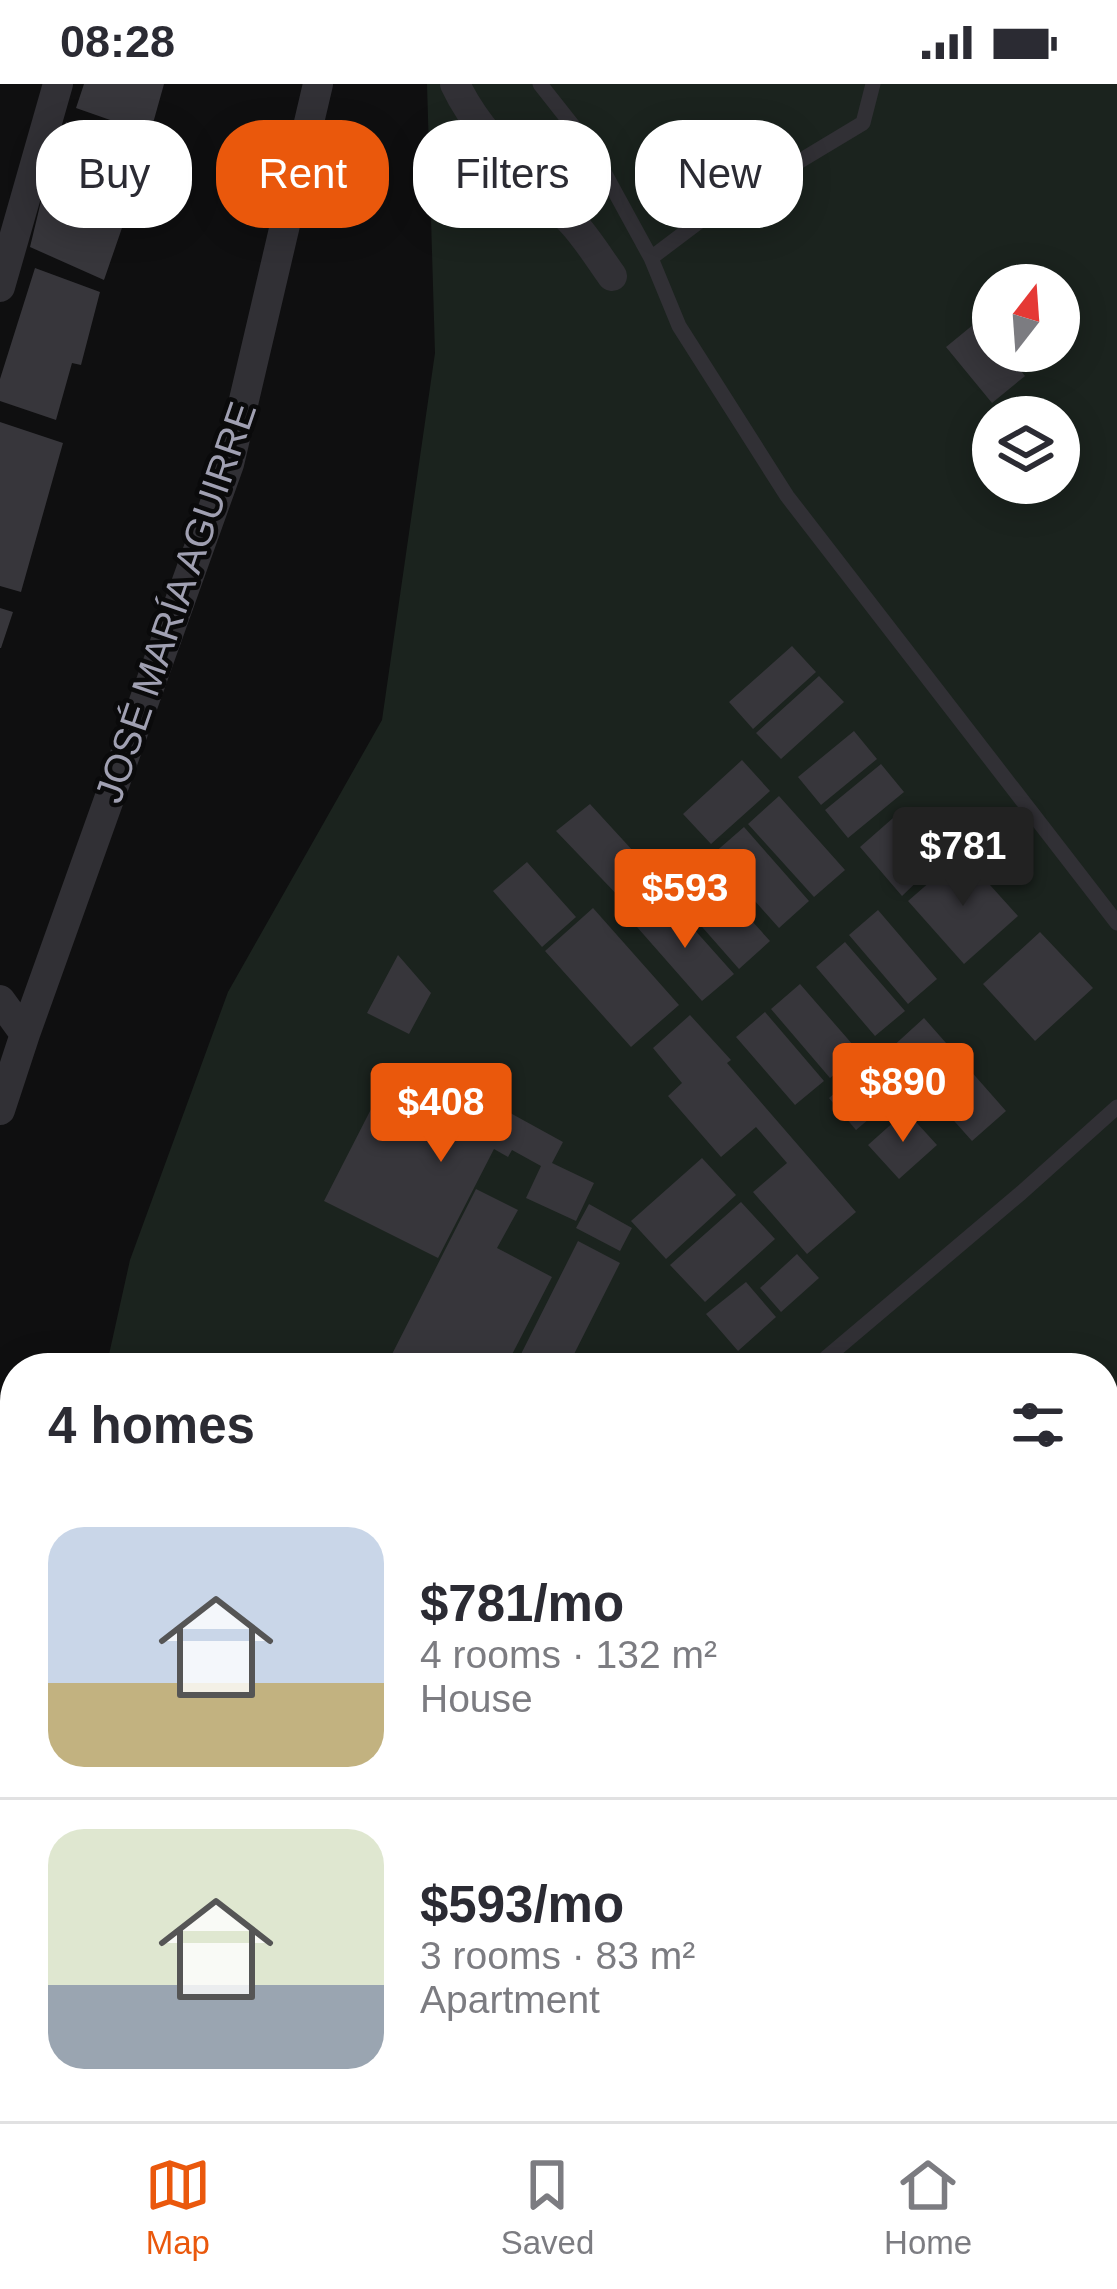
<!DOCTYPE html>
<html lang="en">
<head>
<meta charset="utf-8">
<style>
  :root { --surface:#fff; --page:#f2f2f3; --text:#2b2b33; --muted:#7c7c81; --line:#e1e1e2; --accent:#ea580c }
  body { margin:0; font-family:Arial,sans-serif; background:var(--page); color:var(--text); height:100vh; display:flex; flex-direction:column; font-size:45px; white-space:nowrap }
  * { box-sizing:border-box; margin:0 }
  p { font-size:39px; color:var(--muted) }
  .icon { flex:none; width:66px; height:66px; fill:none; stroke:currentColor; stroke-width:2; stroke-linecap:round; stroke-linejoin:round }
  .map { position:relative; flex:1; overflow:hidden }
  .details { position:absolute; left:0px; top:1269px; width:1119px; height:768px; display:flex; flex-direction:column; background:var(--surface); border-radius:48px 48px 0 0; box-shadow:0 6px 30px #0003 }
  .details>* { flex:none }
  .banner { position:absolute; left:36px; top:36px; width:1047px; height:108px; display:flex; gap:24px }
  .needle { width:78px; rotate:17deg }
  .fabs { position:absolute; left:972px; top:180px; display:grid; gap:24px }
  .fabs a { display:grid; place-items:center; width:108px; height:108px; border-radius:50%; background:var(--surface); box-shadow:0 6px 30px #0003; font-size:60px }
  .price { position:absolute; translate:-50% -102px; padding:0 27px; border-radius:12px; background:var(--accent); color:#fff; font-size:39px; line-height:78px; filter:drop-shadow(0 3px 6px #0008) }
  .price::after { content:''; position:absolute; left:50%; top:72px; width:36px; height:27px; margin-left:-18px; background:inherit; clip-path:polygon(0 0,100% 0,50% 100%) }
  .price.active { background:#222; color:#fff }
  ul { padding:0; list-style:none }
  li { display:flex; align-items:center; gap:36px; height:300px; padding:0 48px }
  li+li { border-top:3px solid var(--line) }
  li span { display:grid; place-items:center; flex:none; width:336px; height:240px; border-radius:36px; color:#555 }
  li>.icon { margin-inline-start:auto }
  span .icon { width:144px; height:144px; fill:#fffc; stroke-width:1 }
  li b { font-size:51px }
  h2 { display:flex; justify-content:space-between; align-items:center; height:144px; padding:0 48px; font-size:51px }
  .tag { padding:0 42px; border-radius:48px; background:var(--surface); box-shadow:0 6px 30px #0003; font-size:42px; line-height:108px }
  .tag.active { background:var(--accent); color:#fff }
  .status { display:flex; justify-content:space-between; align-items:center; height:84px; padding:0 60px; background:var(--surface); direction:ltr }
  .status svg { height:33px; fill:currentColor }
  .tabs { display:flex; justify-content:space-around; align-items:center; height:168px; border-top:3px solid var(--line); background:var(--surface); font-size:33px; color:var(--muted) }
  .tabs a { display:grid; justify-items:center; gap:6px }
  .tabs .active { color:var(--accent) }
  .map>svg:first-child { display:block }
  .green { fill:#1b231e; fill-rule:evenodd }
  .building { fill:#37363b }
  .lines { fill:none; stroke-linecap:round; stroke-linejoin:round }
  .lane { stroke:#313035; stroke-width:15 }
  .street { stroke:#313035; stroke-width:30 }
  .labels { text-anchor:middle; stroke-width:9; stroke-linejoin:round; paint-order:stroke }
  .street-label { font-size:39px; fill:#a0a0b2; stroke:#0a0a0b }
</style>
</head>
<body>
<div class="status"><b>08:28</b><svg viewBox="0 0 49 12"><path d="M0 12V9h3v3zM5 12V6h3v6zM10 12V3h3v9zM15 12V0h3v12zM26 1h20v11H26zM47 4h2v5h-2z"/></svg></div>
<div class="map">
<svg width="1117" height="2037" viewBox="0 0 1117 2037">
  <rect width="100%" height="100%" fill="#0f0f10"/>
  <path class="green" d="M 427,0 L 1117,0 L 1117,2037 L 0,2037 L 0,1709 L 15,1657 L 15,2022 L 1104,2022 L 1104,1284 L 106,1284 L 130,1176 L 228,908 L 382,636 L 435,269 ZM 993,201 L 1059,201 L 1059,267 L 993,267 ZM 993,333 L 1059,333 L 1059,399 L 993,399 Z"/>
  <path class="building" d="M 84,0 L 164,0 L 150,50 L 76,24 Z
    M 66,38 L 142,67 L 123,141 L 104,196 L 30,163 L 43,109 Z
    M 35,184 L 100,208 L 81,281 L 72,279 L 56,336 L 0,317 L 0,295 Z
    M 979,236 L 993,253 L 993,267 L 1005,267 L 1025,292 L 992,319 L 946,263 Z
    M 0,338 L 63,359 L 21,508 L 0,502 Z
    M 0,524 L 13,528 L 1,564 L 0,564 Z
    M 792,562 L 816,588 L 753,645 L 729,618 Z
    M 819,592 L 844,618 L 781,675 L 756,649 Z
    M 854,647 L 877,675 L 821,721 L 798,693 Z
    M 742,676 L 770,707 L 711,760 L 683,730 Z
    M 881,680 L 904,708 L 848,754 L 825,726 Z
    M 779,712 L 845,786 L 814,813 L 748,740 Z
    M 590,720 L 656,792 L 625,819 L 556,747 Z
    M 922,727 L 953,763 L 902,812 L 860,763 L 893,734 L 902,745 Z
    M 744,743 L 809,817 L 779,844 L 713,770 Z
    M 962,770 L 1018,832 L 964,880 L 908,817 Z
    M 527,778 L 576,833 L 542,863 L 493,807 Z
    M 704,784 L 770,857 L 739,885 L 674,811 Z
    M 668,816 L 734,890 L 702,917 L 637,843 Z
    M 593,824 L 679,921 L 631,963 L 545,867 Z
    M 878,826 L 937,895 L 908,920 L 849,851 Z
    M 1040,848 L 1093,904 L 1035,957 L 983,900 Z
    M 845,858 L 905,927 L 875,952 L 816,883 Z
    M 398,871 L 431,909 L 409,950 L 367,929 Z
    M 800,900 L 860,969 L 830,994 L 771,925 Z
    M 765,928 L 824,997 L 795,1021 L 736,953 Z
    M 690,931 L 731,976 L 727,979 L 856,1128 L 807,1170 L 753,1108 L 787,1079 L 756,1043 L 721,1073 L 668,1012 L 682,999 L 653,964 Z
    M 924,934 L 1006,1027 L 972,1057 L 890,965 Z
    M 869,980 L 896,1012 L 856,1046 L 829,1014 Z
    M 388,992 L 436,1016 L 430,1031 L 479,1057 L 482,1050 L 441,1028 L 456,999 L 563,1058 L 552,1079 L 594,1099 L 576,1137 L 526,1114 L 541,1082 L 512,1066 L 508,1073 L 494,1065 L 438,1174 L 324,1117 Z
    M 906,1027 L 937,1061 L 899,1095 L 868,1061 Z
    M 702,1074 L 736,1111 L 666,1175 L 631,1137 Z
    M 476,1105 L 518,1126 L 497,1164 L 552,1193 L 505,1284 L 385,1284 Z
    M 741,1118 L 775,1155 L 705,1218 L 670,1181 Z
    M 589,1120 L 632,1144 L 620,1167 L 576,1144 Z
    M 578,1157 L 620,1179 L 567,1284 L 514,1284 Z
    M 797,1170 L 819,1194 L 781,1228 L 760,1204 Z
    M 746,1198 L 776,1233 L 738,1267 L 706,1230 Z"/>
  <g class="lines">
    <path class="lane" d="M 540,0 L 592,66 L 651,174 L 679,242 L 787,412 L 1117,839
      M 651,174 L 700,137 L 863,39 L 873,0
      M 814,1284 L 1021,1109 L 1117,1023
      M 1104,1709 L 1117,1702
      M 560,2022 L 587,2037"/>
    <path class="street" d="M 455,0 C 481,56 531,94 572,138 C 587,154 599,174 612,192
      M 0,203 L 58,0
      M 0,916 L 25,950
      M 0,1026 L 25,950 L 229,380 L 318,0"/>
  </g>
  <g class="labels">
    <g class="street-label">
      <text transform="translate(175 518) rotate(-71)" y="14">JOSÉ MARÍA AGUIRRE</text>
    </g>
  </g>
</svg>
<div class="fabs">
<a><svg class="needle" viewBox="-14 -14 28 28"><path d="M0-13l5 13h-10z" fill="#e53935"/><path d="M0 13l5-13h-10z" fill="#7c7c81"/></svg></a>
<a><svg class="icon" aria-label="layers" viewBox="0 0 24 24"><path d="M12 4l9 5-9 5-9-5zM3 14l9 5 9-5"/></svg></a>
</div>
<b class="price active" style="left:963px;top:825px">$781</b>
<b class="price" style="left:685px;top:867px">$593</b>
<b class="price" style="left:903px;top:1061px">$890</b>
<b class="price" style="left:441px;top:1081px">$408</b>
<div class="banner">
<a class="tag">Buy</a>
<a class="tag active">Rent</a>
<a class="tag">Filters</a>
<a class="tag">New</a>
</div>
<section class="details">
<h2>4 homes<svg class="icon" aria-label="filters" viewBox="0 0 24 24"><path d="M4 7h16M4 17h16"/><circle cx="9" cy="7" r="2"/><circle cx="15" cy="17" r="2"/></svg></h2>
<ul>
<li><span style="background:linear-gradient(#c9d6e8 65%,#c2b280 0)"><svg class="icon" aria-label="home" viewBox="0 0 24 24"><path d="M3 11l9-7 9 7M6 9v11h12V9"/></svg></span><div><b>$781/mo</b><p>4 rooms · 132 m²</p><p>House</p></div></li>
<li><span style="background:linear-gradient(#dfe7d0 65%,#9aa5b1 0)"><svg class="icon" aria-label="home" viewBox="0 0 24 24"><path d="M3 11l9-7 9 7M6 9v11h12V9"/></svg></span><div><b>$593/mo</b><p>3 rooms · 83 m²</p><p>Apartment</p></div></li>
</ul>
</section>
</div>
<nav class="tabs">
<a class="active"><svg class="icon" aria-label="map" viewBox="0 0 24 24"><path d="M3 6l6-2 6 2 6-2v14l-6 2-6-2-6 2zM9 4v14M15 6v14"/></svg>Map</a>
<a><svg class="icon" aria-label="saved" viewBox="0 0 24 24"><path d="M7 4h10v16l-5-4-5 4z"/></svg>Saved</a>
<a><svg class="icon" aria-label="home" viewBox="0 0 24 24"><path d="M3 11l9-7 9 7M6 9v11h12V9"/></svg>Home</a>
</nav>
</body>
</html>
